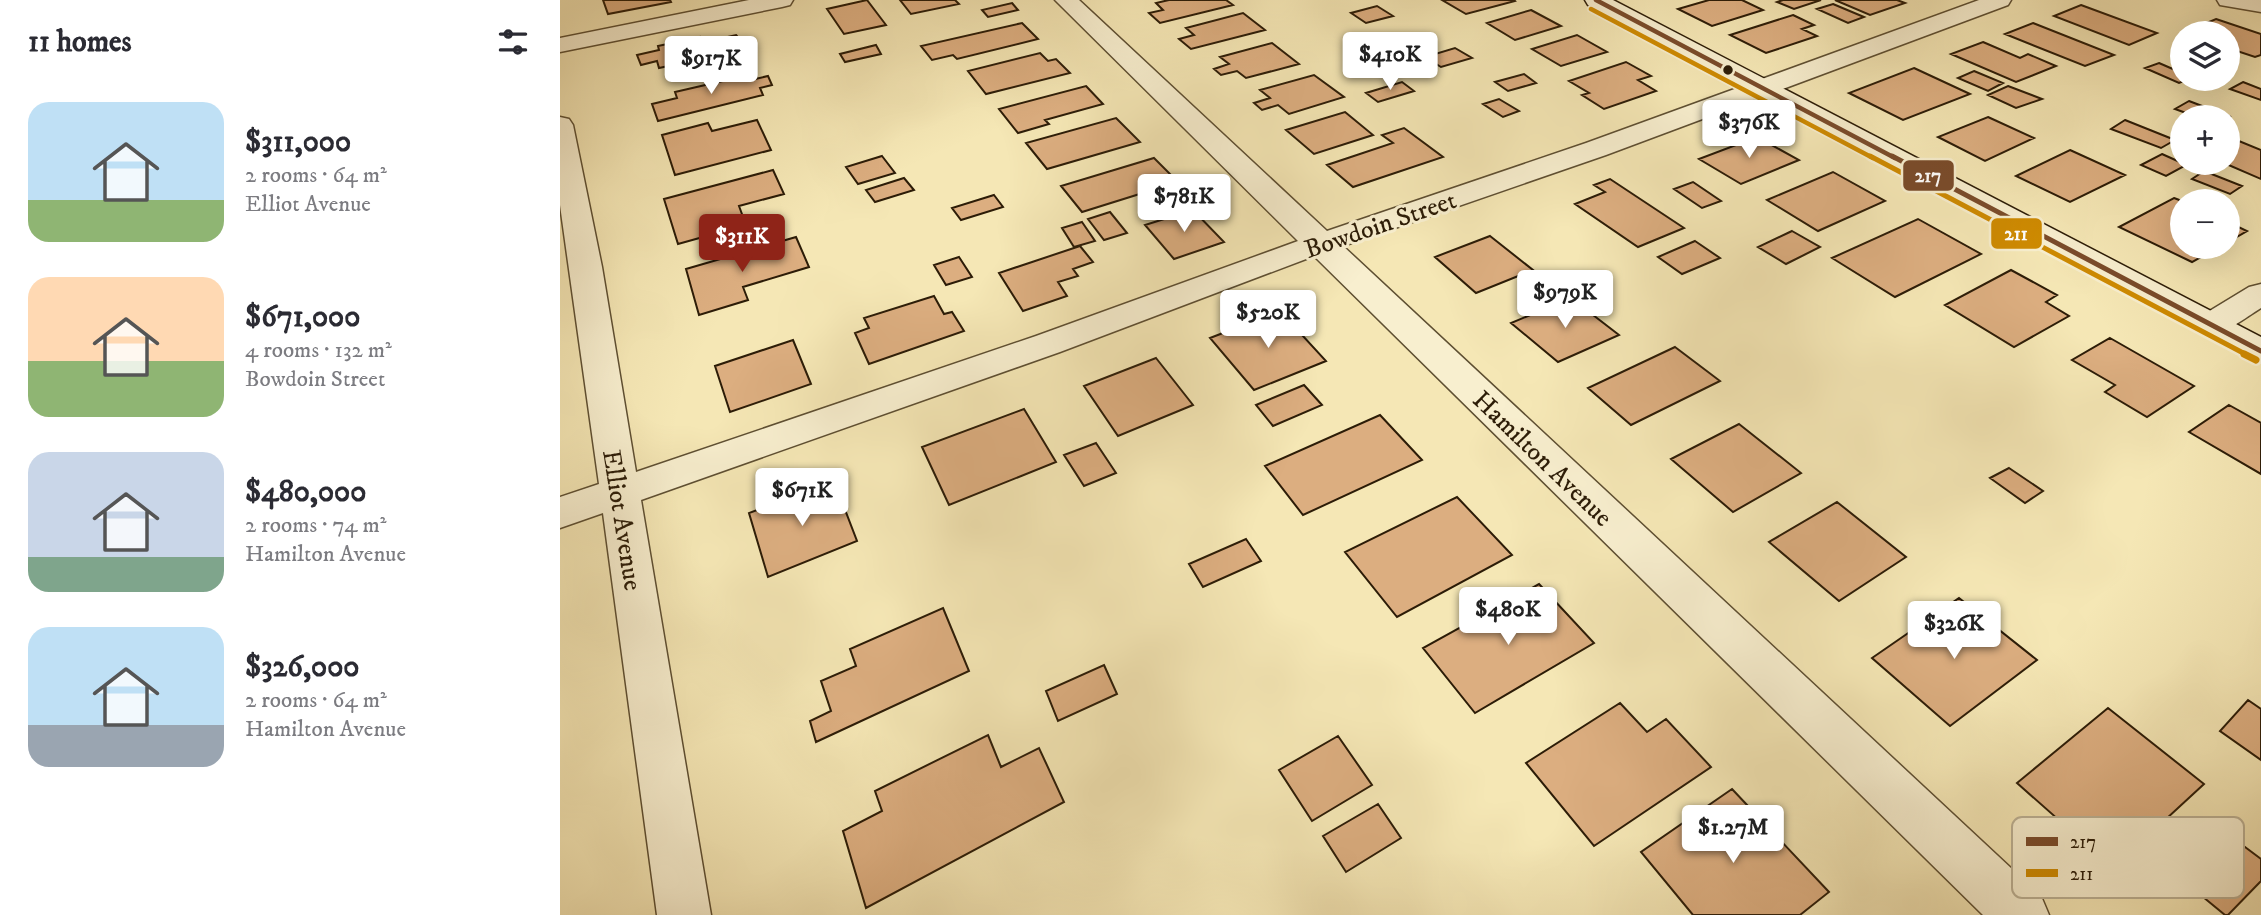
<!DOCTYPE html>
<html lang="en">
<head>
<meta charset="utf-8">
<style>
  :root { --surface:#fff; --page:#f7f7f7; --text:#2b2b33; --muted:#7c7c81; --accent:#8f2418 }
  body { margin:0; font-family:"IM FELL DW Pica",serif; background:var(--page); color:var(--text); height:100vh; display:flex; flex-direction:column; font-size:26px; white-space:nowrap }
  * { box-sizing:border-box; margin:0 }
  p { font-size:23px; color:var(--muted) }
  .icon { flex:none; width:38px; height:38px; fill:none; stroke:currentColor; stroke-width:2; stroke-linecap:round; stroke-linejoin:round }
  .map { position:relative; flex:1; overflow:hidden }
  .side { display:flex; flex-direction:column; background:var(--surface); width:560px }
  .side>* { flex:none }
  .controls { position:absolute; left:1610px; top:21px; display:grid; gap:14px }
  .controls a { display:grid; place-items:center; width:70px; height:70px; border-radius:50%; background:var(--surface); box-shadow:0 7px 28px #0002; font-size:35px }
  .price { position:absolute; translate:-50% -60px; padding:0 16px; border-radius:7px; background:#fff; color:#222; font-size:23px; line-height:46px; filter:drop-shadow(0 2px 4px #0008) }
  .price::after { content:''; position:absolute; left:50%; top:42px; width:21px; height:16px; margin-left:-10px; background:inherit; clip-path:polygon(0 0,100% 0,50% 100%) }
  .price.active { background:var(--accent); color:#fff }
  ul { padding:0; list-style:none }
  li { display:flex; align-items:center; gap:21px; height:175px; padding:0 28px }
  li span { display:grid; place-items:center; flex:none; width:196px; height:140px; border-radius:21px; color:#555 }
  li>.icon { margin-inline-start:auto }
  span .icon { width:84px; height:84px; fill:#fffc; stroke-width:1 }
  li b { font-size:30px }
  h2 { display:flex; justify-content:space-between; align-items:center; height:84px; padding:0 28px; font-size:30px }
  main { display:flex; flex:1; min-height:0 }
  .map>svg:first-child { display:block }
  .building { fill:#dcae80; stroke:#2c1c07; stroke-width:2 }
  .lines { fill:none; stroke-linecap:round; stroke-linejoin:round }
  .street-casing { stroke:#5e4f32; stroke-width:3 }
  .secondary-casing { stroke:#2c1c07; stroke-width:3 }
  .street { fill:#f8efcf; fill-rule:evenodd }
  .secondary { fill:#f8efcf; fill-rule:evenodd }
  .bus-1-far1-casing { stroke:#f8efcf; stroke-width:8 }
  .bus-1-casing { stroke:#f8efcf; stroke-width:10 }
  .bus-2-far2-casing { stroke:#f8efcf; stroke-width:8 }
  .bus-2-far1-casing { stroke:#f8efcf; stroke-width:10 }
  .bus-2-casing { stroke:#f8efcf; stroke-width:12 }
  .bus-1-far1 { stroke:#7a4b2a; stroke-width:4.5 }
  .bus-1 { stroke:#7a4b2a; stroke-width:5 }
  .bus-2-far2 { stroke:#ce8a01; stroke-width:4.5 }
  .bus-2-far1 { stroke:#ce8a01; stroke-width:5 }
  .bus-2 { stroke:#ce8a01; stroke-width:7 }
  .bus-dot { fill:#2c1c07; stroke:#f8efcf; stroke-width:2.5 }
  .labels { text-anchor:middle; stroke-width:6; stroke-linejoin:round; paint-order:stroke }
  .street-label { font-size:26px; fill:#2c1c07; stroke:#f8efcf }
  .key { fill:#f8efcf; stroke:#bbb093; stroke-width:2 }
  .key-label { font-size:19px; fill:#2c1c07 }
  .line-badge { stroke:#f8efcf; stroke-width:2.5 }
  .badge-label { font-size:19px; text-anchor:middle; font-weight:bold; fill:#fff }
</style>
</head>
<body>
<main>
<section class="side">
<h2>11 homes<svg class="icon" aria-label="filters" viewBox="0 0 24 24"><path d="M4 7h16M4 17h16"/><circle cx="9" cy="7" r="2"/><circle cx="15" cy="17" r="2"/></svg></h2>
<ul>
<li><span style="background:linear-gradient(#bfe0f5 70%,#8fb573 0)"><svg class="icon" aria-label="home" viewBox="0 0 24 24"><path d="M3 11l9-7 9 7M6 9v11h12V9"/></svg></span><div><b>$311,000</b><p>2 rooms · 64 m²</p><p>Elliot Avenue</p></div></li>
<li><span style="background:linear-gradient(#ffd9b3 60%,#8fb573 0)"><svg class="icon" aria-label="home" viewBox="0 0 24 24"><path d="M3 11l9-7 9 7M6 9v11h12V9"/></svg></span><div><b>$671,000</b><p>4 rooms · 132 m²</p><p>Bowdoin Street</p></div></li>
<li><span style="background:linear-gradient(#c9d6e8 75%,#7fa58c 0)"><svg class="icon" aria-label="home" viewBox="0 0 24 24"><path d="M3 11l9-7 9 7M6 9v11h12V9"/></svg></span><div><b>$480,000</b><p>2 rooms · 74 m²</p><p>Hamilton Avenue</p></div></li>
<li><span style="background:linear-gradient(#bfe0f5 70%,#9aa5b1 0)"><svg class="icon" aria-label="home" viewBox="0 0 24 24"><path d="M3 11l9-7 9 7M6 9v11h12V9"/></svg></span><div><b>$326,000</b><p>2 rooms · 64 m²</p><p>Hamilton Avenue</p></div></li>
</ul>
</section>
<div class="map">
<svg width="1701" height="915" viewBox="0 0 1701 915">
  <rect width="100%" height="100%" fill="#f5e7b5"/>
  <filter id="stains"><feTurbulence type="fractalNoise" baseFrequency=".00286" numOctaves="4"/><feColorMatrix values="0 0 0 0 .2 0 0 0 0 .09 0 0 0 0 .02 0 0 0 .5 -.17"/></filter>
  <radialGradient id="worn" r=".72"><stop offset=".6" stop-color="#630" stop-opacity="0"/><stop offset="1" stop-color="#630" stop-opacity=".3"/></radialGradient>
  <path class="building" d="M 43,0 L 110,0 L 111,2 L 48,14 Z
    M 307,0 L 326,25 L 284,34 L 267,9 Z
    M 340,0 L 395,0 L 399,4 L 351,14 Z
    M 609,0 L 666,0 L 673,5 L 600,23 L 589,13 L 603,10 L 596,3 Z
    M 882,0 L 954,0 L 955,1 L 906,14 Z
    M 1149,0 L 1182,0 L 1203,10 L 1152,26 L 1118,9 Z
    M 1223,0 L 1261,0 L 1234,9 L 1217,2 Z
    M 1275,0 L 1337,0 L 1345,3 L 1310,15 Z
    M 452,3 L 458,10 L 428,17 L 422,10 Z
    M 1273,4 L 1304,17 L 1288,23 L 1257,9 Z
    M 1521,5 L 1597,33 L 1569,45 L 1494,16 Z
    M 817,6 L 833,16 L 806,23 L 791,13 Z
    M 971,10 L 1001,26 L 955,40 L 927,23 Z
    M 683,13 L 705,30 L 631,49 L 619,39 L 634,35 L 626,28 Z
    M 1233,15 L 1254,25 L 1242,29 L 1257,36 L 1206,53 L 1170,35 Z
    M 1656,19 L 1701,34 L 1701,55 L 1695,57 L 1668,48 L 1668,33 L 1625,32 Z
    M 462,23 L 478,39 L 397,59 L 393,55 L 372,60 L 361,46 Z
    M 1473,23 L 1554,55 L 1525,66 L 1445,34 Z
    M 176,35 L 186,47 L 179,49 L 184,55 L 163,61 L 150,41 Z
    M 1017,35 L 1047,52 L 1001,66 L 972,49 Z
    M 140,37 L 146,49 L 116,56 L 118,64 L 99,68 L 97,61 L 81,65 L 77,55 L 99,50 L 98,46 Z
    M 1423,42 L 1460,58 L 1468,54 L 1496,66 L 1456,82 L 1391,54 Z
    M 712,43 L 739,64 L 686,78 L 677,71 L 661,75 L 654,69 L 669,64 L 660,57 Z
    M 316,45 L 321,54 L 285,62 L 280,54 Z
    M 895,48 L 912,58 L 881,67 L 865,57 Z
    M 480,53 L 488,61 L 496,59 L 510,73 L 426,94 L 408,71 Z
    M 1066,62 L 1091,76 L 1078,80 L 1096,91 L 1044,109 L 1022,95 L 1029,93 L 1009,81 Z
    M 1599,63 L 1622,73 L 1622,79 L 1629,79 L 1619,83 L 1585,68 Z
    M 1354,68 L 1410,94 L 1343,120 L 1289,93 Z
    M 1414,71 L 1443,83 L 1428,91 L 1398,78 Z
    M 193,74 L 195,79 L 208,76 L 212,85 L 200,88 L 203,95 L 98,121 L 92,104 L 117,98 L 115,92 Z
    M 964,74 L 976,83 L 948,91 L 935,82 Z
    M 754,75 L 784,97 L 729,114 L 718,105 L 702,110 L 694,103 L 710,98 L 700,90 Z
    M 842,82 L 854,91 L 818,102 L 806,93 Z
    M 1683,82 L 1701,89 L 1701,100 L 1670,89 Z
    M 526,86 L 543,104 L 485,120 L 489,124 L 458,133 L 439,109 Z
    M 1448,86 L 1482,99 L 1456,108 L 1428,95 Z
    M 939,99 L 959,111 L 943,117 L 923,104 Z
    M 1629,101 L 1671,117 L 1637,117 L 1615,109 Z
    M 785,112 L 813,135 L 754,154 L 726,130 Z
    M 1428,117 L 1474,138 L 1425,161 L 1378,137 Z
    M 556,118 L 580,142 L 487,169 L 466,143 Z
    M 197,120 L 211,150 L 115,175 L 102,135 L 148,123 L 152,131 Z
    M 1565,120 L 1615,140 L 1601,148 L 1551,129 Z
    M 844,128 L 883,157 L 793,187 L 767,165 L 833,143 L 822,135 Z
    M 1197,137 L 1239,160 L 1181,184 L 1139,159 Z
    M 1674,139 L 1701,150 L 1701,179 L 1664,163 L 1668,163 L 1668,142 Z
    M 1510,150 L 1565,175 L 1510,202 L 1456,176 Z
    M 1602,154 L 1622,163 L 1628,164 L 1606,176 L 1581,165 Z
    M 322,156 L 335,173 L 298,184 L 286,167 Z
    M 594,158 L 618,182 L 522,212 L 501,186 Z
    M 213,170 L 224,194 L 179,206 L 186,225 L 118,244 L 104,199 Z
    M 1644,171 L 1682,186 L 1670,194 L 1632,179 Z
    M 1273,172 L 1325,201 L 1258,231 L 1207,200 Z
    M 344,178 L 354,190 L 315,202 L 306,190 Z
    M 1050,179 L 1124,228 L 1078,247 L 1015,204 L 1045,192 L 1034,185 Z
    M 1133,182 L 1161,201 L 1142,208 L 1114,189 Z
    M 434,195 L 443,207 L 401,220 L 392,208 Z
    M 1614,198 L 1622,201 L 1622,247 L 1659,247 L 1632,262 L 1559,227 Z
    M 633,210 L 664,242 L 614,259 L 585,225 Z
    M 550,212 L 567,233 L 544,240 L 528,219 Z
    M 1358,219 L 1421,254 L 1335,297 L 1272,258 Z
    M 522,222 L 535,241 L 514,247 L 502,228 Z
    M 1668,222 L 1687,231 L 1668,242 Z
    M 1232,231 L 1260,247 L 1226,264 L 1198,247 Z
    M 930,236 L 973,270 L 916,293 L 875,257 Z
    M 236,237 L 249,267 L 183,287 L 188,300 L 139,315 L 126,269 Z
    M 1135,241 L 1160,258 L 1122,274 L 1098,257 Z
    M 520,246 L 533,262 L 513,269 L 518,276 L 498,282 L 507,296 L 463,311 L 439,273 Z
    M 399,257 L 412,277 L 386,285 L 374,265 Z
    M 1451,270 L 1497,295 L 1486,302 L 1509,316 L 1454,347 L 1385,305 Z
    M 374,296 L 384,314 L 392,312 L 404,331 L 309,364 L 295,333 L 309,328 L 304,318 Z
    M 1011,298 L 1059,335 L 998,362 L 951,323 Z
    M 720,311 L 766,361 L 694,390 L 650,338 Z
    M 1550,338 L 1634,386 L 1587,417 L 1545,392 L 1555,385 L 1512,360 Z
    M 233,340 L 251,384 L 170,412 L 155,366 Z
    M 1115,347 L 1160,381 L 1071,425 L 1028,388 Z
    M 596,358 L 633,405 L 558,436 L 524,386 Z
    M 744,385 L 762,405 L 713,426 L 696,405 Z
    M 1669,405 L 1701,423 L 1701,474 L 1629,432 Z
    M 464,409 L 496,462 L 389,505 L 362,447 Z
    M 820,415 L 862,460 L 743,515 L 705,466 Z
    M 1179,424 L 1241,473 L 1173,512 L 1111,459 Z
    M 536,443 L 556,473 L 524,486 L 504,455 Z
    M 1449,468 L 1483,491 L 1465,503 L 1430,478 Z
    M 274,481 L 297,541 L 208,577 L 189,513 Z
    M 897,497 L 952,555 L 837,617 L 785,552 Z
    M 1277,502 L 1346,557 L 1279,601 L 1209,542 Z
    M 686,539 L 701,561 L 643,587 L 629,564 Z
    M 979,584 L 1034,643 L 915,713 L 863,648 Z
    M 1399,598 L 1477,660 L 1390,726 L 1312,658 Z
    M 383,608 L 409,671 L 256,742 L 250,721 L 271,711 L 261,681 L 296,666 L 290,649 Z
    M 544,665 L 557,694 L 498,721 L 486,691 Z
    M 1688,700 L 1701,709 L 1701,760 L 1660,731 Z
    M 1060,703 L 1087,732 L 1106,719 L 1151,767 L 1034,846 L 966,763 Z
    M 1548,708 L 1644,784 L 1553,868 L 1457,783 Z
    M 428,735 L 441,767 L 479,748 L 504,802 L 306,908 L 283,831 L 322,811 L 315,791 Z
    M 778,736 L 812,785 L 752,821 L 719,770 Z
    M 1172,789 L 1269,892 L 1240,915 L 1133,915 L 1081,852 Z
    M 818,804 L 841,838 L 786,872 L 763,836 Z
    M 1673,838 L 1701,859 L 1701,881 L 1668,915 L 1665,915 L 1626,883 Z"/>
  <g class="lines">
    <g class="street-casing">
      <path id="street" d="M 189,0 L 233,0 L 230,5 L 222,7 L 0,52 L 0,38 Z
        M 495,0 L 519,0 L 767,231 L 1026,143 L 1419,0 L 1451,0 L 1448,5 L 1046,155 L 783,246 L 1481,896 L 1489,915 L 1423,915 L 754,256 L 500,352 L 81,500 L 151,915 L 97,915 L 43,513 L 0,528 L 0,497 L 39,484 L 0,205 L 0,117 L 9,119 L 13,125 L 42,267 L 76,472 L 476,336 L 738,241 Z
        M 1657,0 L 1701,0 L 1701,12 L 1660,5 Z
        M 1701,284 L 1701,308 C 1681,320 1662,339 1638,332 L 1633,325 L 1638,318 L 1689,287 Z"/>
    </g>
    <g class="secondary-casing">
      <path id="secondary" d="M 1025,0 L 1053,0 L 1701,337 L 1701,362 L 1689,359 L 1028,5 Z"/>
    </g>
    <use href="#street" class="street"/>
    <use href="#secondary" class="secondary"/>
    <g class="bus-1-far1-casing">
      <path id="bus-1-far1" d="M 1036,0 L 1335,158"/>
    </g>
    <g class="bus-1-casing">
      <path id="bus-1" d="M 1332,156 L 1701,351"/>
    </g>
    <g class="bus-2-far2-casing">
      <path id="bus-2-far2" d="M 1031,9 L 1313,158"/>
    </g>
    <g class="bus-2-far1-casing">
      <path id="bus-2-far1" d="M 1310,156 L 1687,355"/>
    </g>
    <g class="bus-2-casing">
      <path id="bus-2" d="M 1684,354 L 1696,360"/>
    </g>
    <use href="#bus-1-far1" class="bus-1-far1"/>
    <use href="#bus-1" class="bus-1"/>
    <use href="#bus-2-far2" class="bus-2-far2"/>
    <use href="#bus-2-far1" class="bus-2-far1"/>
    <use href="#bus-2" class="bus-2"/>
  </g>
  <circle class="bus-dot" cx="1168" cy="70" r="6"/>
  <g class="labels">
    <g class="street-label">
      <text transform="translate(820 224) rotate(-19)" y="9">Bowdoin Street</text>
      <text transform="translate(983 458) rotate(44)" y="9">Hamilton Avenue</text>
      <text transform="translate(63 520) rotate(81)" y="9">Elliot Avenue</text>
    </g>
  </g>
  <rect x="1452" y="817" width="232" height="81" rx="10" class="key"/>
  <rect x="1466" y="837" width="32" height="9" fill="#7a4b2a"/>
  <rect x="1466" y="869" width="32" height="8" fill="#ce8a01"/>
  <g class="key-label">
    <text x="1510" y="848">217</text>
    <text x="1510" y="880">211</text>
  </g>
  <g class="line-badge">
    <rect x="1342" y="159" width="53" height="33" rx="7" fill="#7a4b2a"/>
    <rect x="1430" y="217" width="53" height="33" rx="7" fill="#ce8a01"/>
  </g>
  <g class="badge-label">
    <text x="1368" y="182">217</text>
    <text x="1456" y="240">211</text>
  </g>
  <rect width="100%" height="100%" filter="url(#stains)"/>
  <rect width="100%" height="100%" fill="url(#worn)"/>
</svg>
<div class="controls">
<a><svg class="icon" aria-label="layers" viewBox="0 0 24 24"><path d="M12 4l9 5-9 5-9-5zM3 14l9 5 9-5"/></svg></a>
<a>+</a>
<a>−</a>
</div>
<b class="price" style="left:830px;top:92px">$410K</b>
<b class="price" style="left:151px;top:96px">$917K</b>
<b class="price" style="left:1189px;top:160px">$376K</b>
<b class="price" style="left:624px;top:234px">$781K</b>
<b class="price active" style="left:182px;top:274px">$311K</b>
<b class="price" style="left:1005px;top:330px">$979K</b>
<b class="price" style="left:708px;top:350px">$520K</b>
<b class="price" style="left:242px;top:528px">$671K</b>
<b class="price" style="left:948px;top:647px">$480K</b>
<b class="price" style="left:1394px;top:661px">$326K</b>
<b class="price" style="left:1173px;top:865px">$1.27M</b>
</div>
</main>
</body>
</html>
